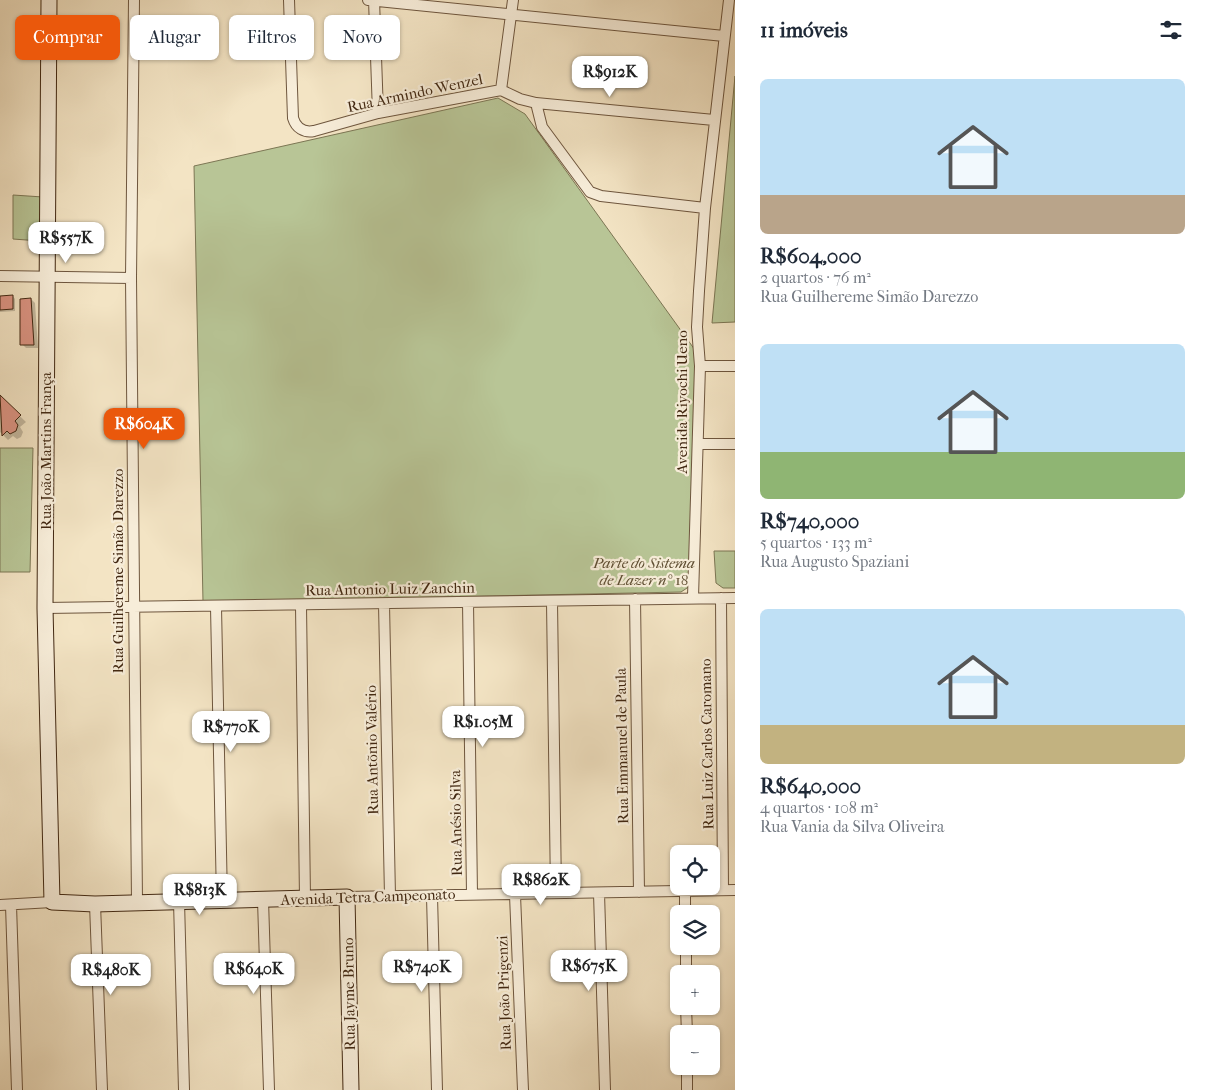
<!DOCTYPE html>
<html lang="pt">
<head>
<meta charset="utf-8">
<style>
  :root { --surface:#fff; --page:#f6f6f7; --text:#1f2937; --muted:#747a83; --accent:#ea580c }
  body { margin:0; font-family:"IM FELL French Canon",serif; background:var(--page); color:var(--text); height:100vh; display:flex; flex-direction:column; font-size:19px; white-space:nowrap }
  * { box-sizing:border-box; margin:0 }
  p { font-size:16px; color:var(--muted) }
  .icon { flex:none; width:28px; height:28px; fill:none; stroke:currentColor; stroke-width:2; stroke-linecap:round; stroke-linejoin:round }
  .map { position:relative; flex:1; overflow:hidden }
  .panel { display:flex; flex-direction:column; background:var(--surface); width:475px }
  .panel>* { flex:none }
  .hud { position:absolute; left:15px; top:15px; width:475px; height:45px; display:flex; gap:10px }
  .buttons { position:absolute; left:670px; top:845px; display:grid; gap:10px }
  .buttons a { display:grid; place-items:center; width:50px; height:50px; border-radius:8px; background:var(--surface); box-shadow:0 1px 4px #0004; font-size:25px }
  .price { position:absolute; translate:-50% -42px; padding:0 11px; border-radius:10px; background:#fff; color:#222; font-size:16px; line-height:32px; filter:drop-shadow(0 1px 2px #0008) }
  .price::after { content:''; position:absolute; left:50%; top:30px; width:15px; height:11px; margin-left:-8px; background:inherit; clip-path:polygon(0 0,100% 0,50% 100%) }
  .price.selected { background:var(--accent); color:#fff }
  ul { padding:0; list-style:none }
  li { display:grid; align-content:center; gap:10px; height:265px; padding:0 25px }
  li span { display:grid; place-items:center; height:155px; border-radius:8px; color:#555 }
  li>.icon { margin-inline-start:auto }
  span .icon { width:90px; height:90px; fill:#fffc; stroke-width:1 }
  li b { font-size:21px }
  h2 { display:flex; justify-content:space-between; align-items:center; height:60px; padding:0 25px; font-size:21px }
  .chip { padding:0 18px; border-radius:8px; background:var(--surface); box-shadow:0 1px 4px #0004; font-size:18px; line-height:45px }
  .chip.selected { background:var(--accent); color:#fff }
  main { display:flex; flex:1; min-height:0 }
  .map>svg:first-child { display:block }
  .green { fill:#b8c596; stroke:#7c7654 }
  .shadow { fill:#0003 }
  .building { fill:#db9382; stroke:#412711 }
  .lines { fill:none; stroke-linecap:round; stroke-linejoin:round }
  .minor-casing { stroke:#6e563e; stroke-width:12 }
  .secondary-casing { stroke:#412711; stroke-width:17 }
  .minor { stroke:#f7edd9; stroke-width:10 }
  .secondary { stroke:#f7edd9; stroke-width:15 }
  .labels { text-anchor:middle; stroke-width:4.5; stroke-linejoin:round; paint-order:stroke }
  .street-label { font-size:15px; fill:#412711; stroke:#f7edd9 }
  .park-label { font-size:15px; font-style:italic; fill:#5f4e32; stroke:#f7edd9 }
</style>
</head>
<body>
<main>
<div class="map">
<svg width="735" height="1090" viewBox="0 0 735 1090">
  <rect width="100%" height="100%" fill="#f3e4c4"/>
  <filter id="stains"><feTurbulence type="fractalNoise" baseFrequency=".004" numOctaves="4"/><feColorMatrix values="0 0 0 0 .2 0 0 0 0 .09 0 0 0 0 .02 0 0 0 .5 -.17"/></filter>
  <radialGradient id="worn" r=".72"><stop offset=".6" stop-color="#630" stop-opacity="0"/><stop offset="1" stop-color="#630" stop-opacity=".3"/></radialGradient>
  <path class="green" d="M 735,76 L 735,322 L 712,323 Z
    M 498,98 L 525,114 L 695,350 L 693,584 L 681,592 L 203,602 L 194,166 Z
    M 13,195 L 43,197 L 40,241 L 13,239 Z
    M 33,448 L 30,572 L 0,572 L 0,448 Z
    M 714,551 L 735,551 L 735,588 L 723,588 L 716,583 Z"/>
  <path class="shadow" d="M 13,296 L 15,299 L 15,311 L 0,312 L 0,297 Z
    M 31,299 L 35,303 L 38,348 L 26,348 L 22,344 Z
    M 0,397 L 26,422 L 20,427 L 23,432 L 21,437 L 17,439 L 13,436 L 8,440 L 0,432 Z"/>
  <path class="building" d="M 13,295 L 13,309 L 0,310 L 0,296 Z
    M 31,298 L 34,345 L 20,345 L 20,299 Z
    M 0,395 L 21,415 L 15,421 L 18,425 L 16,431 L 10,434 L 7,431 L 2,436 Z"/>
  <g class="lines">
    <g class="minor-casing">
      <path id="minor" d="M 134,0 L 131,278 L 137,901
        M 289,0 L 293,118 C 296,128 304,133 314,131 L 378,113 L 501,90 L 520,99 L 536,103 L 714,120
        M 368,0 L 724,36
        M 374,0 L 378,113
        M 501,90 L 513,0
        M 536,103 L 542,127 L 590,192 L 601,196 L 705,208
        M 0,276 L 131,278
        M 700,366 L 735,366
        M 698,444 L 735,444
        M 693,597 L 700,366 L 697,327 L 699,291 L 705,208 L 729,0
        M 721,598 L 723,889
        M 635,599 L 639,892
        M 468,602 L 472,894
        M 552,602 L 556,892
        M 384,604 L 390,896
        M 301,606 L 305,898
        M 216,607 L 222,900
        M 45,608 L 735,598
        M 685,891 L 685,914
        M 599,893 L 605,1090
        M 515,895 L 523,1090
        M 432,896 L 437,1090
        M 347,897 L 735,890
        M 263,900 L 269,1090
        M 179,901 L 184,1090
        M 95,904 L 102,1090
        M 0,905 L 52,902
        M 11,905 L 17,1090
        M 686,946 L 686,974
        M 686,1006 L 687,1034
        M 687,1066 L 687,1090"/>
    </g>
    <g class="secondary-casing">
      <path id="secondary" d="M 49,0 L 45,608 L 52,902 L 95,904 L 347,897 L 351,1090"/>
    </g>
    <use href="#minor" class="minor"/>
    <use href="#secondary" class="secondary"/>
  </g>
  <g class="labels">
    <g class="street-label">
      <text transform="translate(415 93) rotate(-12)" y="5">Rua Armindo Wenzel</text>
      <text transform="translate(682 402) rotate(-90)" y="5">Avenida Riyochi Ueno</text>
      <text transform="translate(46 451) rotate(-90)" y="5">Rua João Martins França</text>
      <text transform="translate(118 571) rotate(-90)" y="5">Rua Guilhereme Simão Darezzo</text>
      <text transform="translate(390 589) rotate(-1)" y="5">Rua Antonio Luiz Zanchin</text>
      <text transform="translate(707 744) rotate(-91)" y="5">Rua Luiz Carlos Caromano</text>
      <text transform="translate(622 746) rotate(-91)" y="5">Rua Emmanuel de Paula</text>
      <text transform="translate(372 750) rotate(-91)" y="5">Rua Antõnio Valério</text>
      <text transform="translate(456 823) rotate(-91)" y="5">Rua Anésio Silva</text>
      <text transform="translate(368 897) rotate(-2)" y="5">Avenida Tetra Campeonato</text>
      <text transform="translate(504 993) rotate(-92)" y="5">Rua João Prigenzi</text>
      <text transform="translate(349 994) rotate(-91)" y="5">Rua Jayme Bruno</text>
    </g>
    <g class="park-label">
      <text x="644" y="568">Parte do Sistema<tspan x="644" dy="17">de Lazer nº 18</tspan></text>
    </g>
  </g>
  <rect width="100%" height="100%" filter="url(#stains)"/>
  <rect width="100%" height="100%" fill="url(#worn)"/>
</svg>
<div class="buttons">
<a><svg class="icon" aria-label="locate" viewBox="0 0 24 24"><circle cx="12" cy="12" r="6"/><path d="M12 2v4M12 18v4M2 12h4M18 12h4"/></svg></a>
<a><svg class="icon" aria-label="layers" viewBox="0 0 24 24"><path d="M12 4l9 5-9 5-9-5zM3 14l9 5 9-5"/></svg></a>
<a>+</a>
<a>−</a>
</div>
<b class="price" style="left:610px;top:98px">R$912K</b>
<b class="price" style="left:66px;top:264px">R$557K</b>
<b class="price selected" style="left:144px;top:450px">R$604K</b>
<b class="price" style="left:483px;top:748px">R$1.05M</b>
<b class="price" style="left:231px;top:753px">R$770K</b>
<b class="price" style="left:541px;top:906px">R$862K</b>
<b class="price" style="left:200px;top:916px">R$813K</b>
<b class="price" style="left:589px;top:992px">R$675K</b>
<b class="price" style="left:422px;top:993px">R$740K</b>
<b class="price" style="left:254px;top:995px">R$640K</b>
<b class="price" style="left:111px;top:996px">R$480K</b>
<div class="hud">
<a class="chip selected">Comprar</a>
<a class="chip">Alugar</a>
<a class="chip">Filtros</a>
<a class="chip">Novo</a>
</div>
</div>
<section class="panel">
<h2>11 imóveis<svg class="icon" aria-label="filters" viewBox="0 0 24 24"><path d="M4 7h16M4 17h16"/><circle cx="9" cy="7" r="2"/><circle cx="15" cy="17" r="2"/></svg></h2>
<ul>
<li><span style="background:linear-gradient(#bfe0f5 75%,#b9a48a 0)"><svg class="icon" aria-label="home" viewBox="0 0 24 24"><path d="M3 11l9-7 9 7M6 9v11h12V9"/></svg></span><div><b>R$604,000</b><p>2 quartos · 76 m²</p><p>Rua Guilhereme Simão Darezzo</p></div></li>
<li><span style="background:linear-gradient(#bfe0f5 70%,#8fb573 0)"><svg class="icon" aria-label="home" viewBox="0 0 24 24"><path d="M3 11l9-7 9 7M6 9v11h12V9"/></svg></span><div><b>R$740,000</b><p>5 quartos · 133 m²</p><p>Rua Augusto Spaziani</p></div></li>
<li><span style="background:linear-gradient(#bfe0f5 75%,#c2b280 0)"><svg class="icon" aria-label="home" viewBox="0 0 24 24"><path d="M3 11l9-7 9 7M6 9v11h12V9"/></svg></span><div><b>R$640,000</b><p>4 quartos · 108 m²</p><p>Rua Vania da Silva Oliveira</p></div></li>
</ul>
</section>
</main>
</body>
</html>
